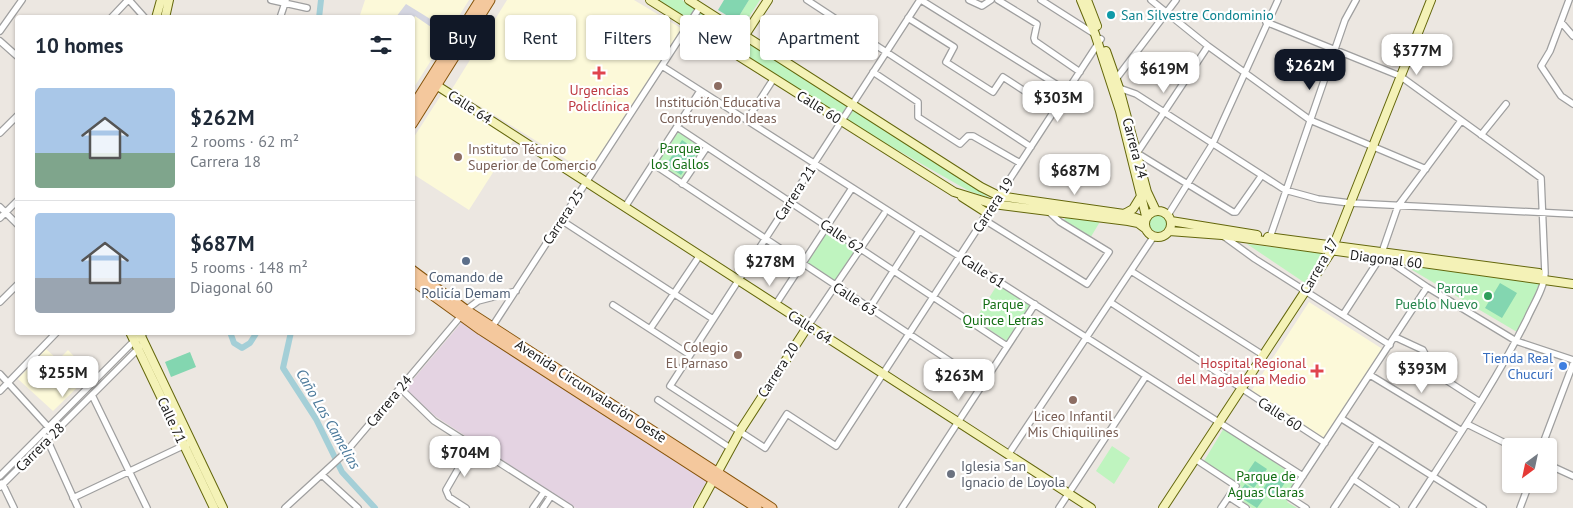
<!DOCTYPE html>
<html lang="en">
<head>
<meta charset="utf-8">
<style>
  :root { --surface:#fff; --page:#f6f6f7; --text:#1f2937; --muted:#747a83; --line:#e0e1e3; --accent:#111827 }
  body { margin:0; font-family:"PT Sans",sans-serif; background:var(--page); color:var(--text); height:100vh; display:flex; flex-direction:column; font-size:19px; white-space:nowrap }
  * { box-sizing:border-box; margin:0 }
  p { font-size:16px; color:var(--muted) }
  .icon { flex:none; width:28px; height:28px; fill:none; stroke:currentColor; stroke-width:2; stroke-linecap:round; stroke-linejoin:round }
  .map { position:relative; flex:1; overflow:hidden }
  .details { position:absolute; left:15px; top:15px; width:400px; height:320px; display:flex; flex-direction:column; background:var(--surface); border-radius:5px; box-shadow:0 1px 4px #0004 }
  .details>* { flex:none }
  .top-card { position:absolute; left:430px; top:15px; width:475px; height:45px; display:flex; gap:10px }
  .needle { width:32px; rotate:213deg }
  .fabs { position:absolute; left:1502px; top:438px; display:grid; gap:10px }
  .fabs a { display:grid; place-items:center; width:55px; height:55px; border-radius:5px; background:var(--surface); box-shadow:0 1px 4px #0004; font-size:25px }
  .price { position:absolute; translate:-50% -42px; padding:0 11px; border-radius:10px; background:#fff; color:#222; font-size:16px; line-height:32px; filter:drop-shadow(0 1px 2px #0008) }
  .price::after { content:''; position:absolute; left:50%; top:30px; width:15px; height:11px; margin-left:-8px; background:inherit; clip-path:polygon(0 0,100% 0,50% 100%) }
  .price.selected { background:var(--accent); color:#fff }
  ul { padding:0; list-style:none }
  li { display:flex; align-items:center; gap:15px; height:125px; padding:0 20px }
  li+li { border-top:1px solid var(--line) }
  li span { display:grid; place-items:center; flex:none; width:140px; height:100px; border-radius:5px; color:#555 }
  li>.icon { margin-inline-start:auto }
  span .icon { width:60px; height:60px; fill:#fffc; stroke-width:1 }
  li b { font-size:21px }
  h2 { display:flex; justify-content:space-between; align-items:center; height:60px; padding:0 20px; font-size:21px }
  .chip { padding:0 18px; border-radius:5px; background:var(--surface); box-shadow:0 1px 4px #0004; font-size:18px; line-height:45px }
  .chip.selected { background:var(--accent); color:#fff }
  .map>svg:first-child { display:block }
  .industrial { fill:#e4d3e2 }
  .education { fill:#fcf9d9 }
  .park { fill:#bff4bf }
  .pitch { fill:#83d6b0 }
  .plaza { fill:#d5d6e1 }
  .lines { fill:none; stroke-linecap:round; stroke-linejoin:round }
  .canal { stroke:#a4cfd7; stroke-width:6 }
  .street-casing { stroke:#9f9f9f; stroke-width:8 }
  .secondary-casing { stroke:#64670c; stroke-width:10 }
  .primary-casing { stroke:#86540b; stroke-width:11 }
  .street { stroke:#fff; stroke-width:5.5 }
  .secondary { stroke:#f4f2b7; stroke-width:8 }
  .primary { stroke:#f4c89d; stroke-width:9 }
  .culture-dot { fill:#0f9aa8; stroke:#fff; stroke-width:2 }
  .health-dot { fill:#e0444e; stroke:#fff; stroke-width:2 }
  .education-dot { fill:#8d6e63; stroke:#fff; stroke-width:2 }
  .service-dot { fill:#5c6f8a; stroke:#fff; stroke-width:2 }
  .leisure-dot { fill:#2e9e5b; stroke:#fff; stroke-width:2 }
  .shop-dot { fill:#3f7fe0; stroke:#fff; stroke-width:2 }
  .worship-dot { fill:#6b7280; stroke:#fff; stroke-width:2 }
  .labels { text-anchor:middle; stroke-width:4.5; stroke-linejoin:round; paint-order:stroke }
  .culture-label { font-size:14px; fill:#0d838f; stroke:#fff; text-anchor:start }
  .health-label { font-size:14px; fill:#be3a42; stroke:#fff }
  .education-label { font-size:14px; fill:#785e54; stroke:#fff }
  .street-label { font-size:14px; fill:#1b1b1b; stroke:#fff }
  .park-label { font-size:14px; fill:#136e13; stroke:#fff }
  .service-label { font-size:14px; fill:#4e5e75; stroke:#fff }
  .leisure-label { font-size:14px; fill:#27864d; stroke:#fff; text-anchor:end }
  .shop-label { font-size:14px; fill:#366cbe; stroke:#fff; text-anchor:end }
  .worship-label { font-size:14px; fill:#5b616d; stroke:#fff; text-anchor:start }
  .water-label { font-size:15px; font-style:italic; fill:#4c7a9b; stroke:#fff }
</style>
</head>
<body>
<div class="map">
<svg width="1573" height="508" viewBox="0 0 1573 508">
  <rect width="100%" height="100%" fill="#ece7e1"/>
  <path class="industrial" d="M 462,322 L 707,481 L 691,508 L 576,508 L 435,416 L 405,389 Z"/>
  <path class="education" d="M 365,0 L 469,0 L 413,89 L 412,18 L 359,18 Z
    M 507,0 L 634,0 L 684,30 L 590,174 L 452,89 Z
    M 443,92 L 515,138 L 469,210 L 413,174 L 412,140 Z
    M 1309,302 L 1384,350 L 1326,440 L 1250,393 Z
    M 46,349 L 58,360 L 68,350 L 91,374 L 53,411 L 18,379 Z"/>
  <path class="park" d="M 653,0 L 682,0 L 990,198 L 969,191 L 843,119 Z
    M 749,0 L 760,0 L 743,26 L 736,21 Z
    M 679,131 L 704,148 L 682,181 L 657,164 Z
    M1149 223a9 9 0 1 1 18 0a9 9 0 1 1-18 0Z
    M 1067,216 L 1101,220 L 1089,240 L 1063,221 Z
    M 826,228 L 857,247 L 835,281 L 805,261 Z
    M 1247,244 L 1323,253 L 1305,283 Z
    M 1402,264 L 1541,282 L 1517,332 Z
    M 999,282 L 1033,304 L 1008,342 L 975,320 Z
    M 1224,428 L 1302,481 L 1287,502 L 1297,508 L 1252,508 L 1236,496 L 1241,486 L 1204,461 Z
    M 1112,446 L 1130,458 L 1114,484 L 1096,471 Z"/>
  <path class="pitch" d="M 724,0 L 749,0 L 736,21 L 718,10 Z
    M 682,140 L 698,151 L 681,175 L 666,165 Z
    M 1500,283 L 1517,293 L 1502,318 L 1485,308 Z
    M 190,352 L 196,367 L 171,377 L 165,362 Z
    M 1255,461 L 1267,469 L 1254,488 L 1242,480 Z
    M 1273,472 L 1286,481 L 1274,499 L 1262,491 Z
    M 1245,484 L 1265,497 L 1257,508 L 1237,495 Z"/>
  <path class="plaza" d="M 406,4 L 440,25 L 434,35 L 431,27 L 415,16 L 413,19 L 396,17 Z"/>
  <g class="lines">
    <path class="canal" d="M 319,18 L 321,0
      M 230,332 L 234,343 L 242,348 L 250,343 L 257,332
      M 291,332 L 283,368 L 316,419 L 342,472 L 375,508"/>
    <g class="street-casing">
      <path id="street" d="M 129,0 L 145,18
        M 271,0 L 307,8
        M 807,0 L 1031,147
        M 920,0 L 670,386 L 765,448 L 787,414 L 836,446 L 1101,39
        M 921,0 L 1067,91
        M 969,0 L 982,6 L 991,0
        M 998,0 L 1037,24 L 1034,38 L 1035,41 L 1080,72
        M 1041,0 L 1096,35
        M 1151,0 L 1208,46 L 1310,120 L 1426,169
        M 1569,0 L 1550,51 L 1541,66 L 1561,96 L 1573,104
        M 111,18 L 128,0
        M 280,18 L 286,0
        M 908,18 L 954,47 L 946,62 L 993,92 L 1003,77 L 1054,110
        M 1266,22 L 1400,76 L 1541,178 L 1545,273 C 1544,289 1533,305 1527,319 C 1494,385 1452,446 1412,508
        M 1561,22 L 1573,36
        M 0,31 L 22,0
        M 0,41 L 18,57
        M 1208,46 L 1137,153 L 1233,212 L 1236,212 L 1262,175
        M 662,66 L 1303,476
        M 873,72 L 918,102 L 918,117 L 960,144 L 968,136 L 973,136 L 1020,163
        M 1116,79 L 1176,0
        M 1119,88 L 1136,94 L 1285,190 L 1318,199 L 1350,203 L 1573,214
        M 747,120 L 774,78
        M 677,127 L 1007,346
        M 0,133 L 18,115
        M 1481,135 L 1506,104
        M 653,164 L 983,383
        M 682,184 L 707,147
        M 0,207 L 18,225
        M 625,207 L 700,91
        M 1168,215 L 1213,143 L 1278,0
        M 0,218 L 18,200
        M 983,219 L 1087,284 L 1109,252 L 1060,222 L 1048,211
        M 561,220 L 713,319
        M 1222,235 L 1255,259 L 1390,345
        M 1270,237 L 1345,20 L 1356,0
        M 1386,259 L 1427,287 L 1516,341 L 1573,360
        M 1131,271 L 1263,355
        M 0,302 L 18,284
        M 1110,302 L 1325,443
        M 776,304 L 852,188
        M 613,305 L 690,355
        M 869,309 L 919,231
        M 1343,315 L 1380,258 L 1398,206 L 1461,121
        M 808,326 L 884,214
        M 492,327 L 700,7
        M 650,329 L 700,255
        M 1395,337 L 1423,350 L 1435,373 L 1480,402
        M 0,374 L 51,430
        M 1370,375 L 1462,431
        M 400,388 L 434,421 L 570,508
        M 0,391 L 57,332
        M 92,395 L 147,508
        M 658,400 L 730,448
        M 1342,419 L 1483,508
        M 1467,424 L 1511,446
        M 46,437 L 78,508
        M 1542,446 L 1573,364
        M 1008,455 L 1154,236
        M 1195,459 L 1236,486 L 1221,508
        M 1549,465 L 1573,476
        M 322,475 L 358,508
        M 0,476 L 134,341 L 145,332
        M 1353,479 L 1396,508
        M 2,483 L 14,508
        M 0,487 L 140,347
        M 1229,497 L 1246,508
        M 73,498 L 187,444
        M 285,508 L 345,453 L 466,310 L 478,301 L 516,291
        M 466,508 L 449,497 L 446,490 L 472,445
        M 533,508 L 544,492
        M 543,508 L 551,496
        M 902,508 L 1035,304
        M 1059,508 L 1146,376
        M 1306,508 L 1289,497 L 1427,287
        M 1334,508 L 1378,442
        M 1520,508 L 1529,484"/>
    </g>
    <g class="secondary-casing">
      <path id="secondary" d="M 650,0 L 954,192 L 993,204 L 1128,221 L 1138,223 L 1146,229
        M 689,0 L 981,187 L 999,196 L 1124,214 L 1145,221
        M 1081,0 L 1095,34 L 1120,111 L 1146,216
        M 1087,0 L 1097,26
        M 156,18 L 161,0
        M 165,18 L 169,0
        M 745,35 L 768,0
        M 1106,51 L 1119,88 L 1147,192 L 1156,211
        M 433,83 L 1091,508
        M 962,197 L 987,213
        M1145 224a13 13 0 1 1 26 0a13 13 0 1 1-26 0Z
        M 1124,214 L 1133,209 L 1141,196
        M 1171,221 L 1257,235
        M 1169,231 L 1222,235 L 1573,284
        M 1268,237 L 1539,273
        M 130,332 L 214,508
        M 139,332 L 223,508
        M 698,508 L 740,431 L 808,326
        M 1163,508 L 1331,252 L 1431,0"/>
    </g>
    <g class="primary-casing">
      <path id="primary" d="M 412,108 L 480,0
        M 412,124 L 490,0
        M 412,270 L 466,310 L 772,508
        M 412,280 L 481,330 L 757,508"/>
    </g>
    <use href="#street" class="street"/>
    <use href="#secondary" class="secondary"/>
    <use href="#primary" class="primary"/>
  </g>
  <circle class="culture-dot" cx="1111" cy="15" r="5"/>
  <g class="health-dot">
    <path d="M596.5 65.5h5v5h5v5h-5v5h-5v-5h-5v-5h5z"/>
    <path d="M1314.5 363.5h5v5h5v5h-5v5h-5v-5h-5v-5h5z"/>
  </g>
  <g class="education-dot">
    <circle cx="718" cy="86" r="5"/>
    <circle cx="458" cy="157" r="5"/>
    <circle cx="738" cy="355" r="5"/>
    <circle cx="1073" cy="400" r="5"/>
  </g>
  <circle class="service-dot" cx="466" cy="261" r="5"/>
  <circle class="leisure-dot" cx="1488" cy="296" r="5"/>
  <circle class="shop-dot" cx="1563" cy="366" r="5"/>
  <circle class="worship-dot" cx="951" cy="474" r="5"/>
  <g class="labels">
    <g class="culture-label">
      <text x="1121" y="20">San Silvestre Condominio</text>
    </g>
    <g class="health-label">
      <text x="599" y="95">Urgencias<tspan x="599" dy="16">Policlínica</tspan></text>
      <text x="1306" y="368" text-anchor="end">Hospital Regional<tspan x="1306" dy="16">del Magdalena Medio</tspan></text>
    </g>
    <g class="education-label">
      <text x="718" y="107">Institución Educativa<tspan x="718" dy="16">Construyendo Ideas</tspan></text>
      <text x="468" y="154" text-anchor="start">Instituto Técnico<tspan x="468" dy="16">Superior de Comercio</tspan></text>
      <text x="728" y="352" text-anchor="end">Colegio<tspan x="728" dy="16">El Parnaso</tspan></text>
      <text x="1073" y="421">Liceo Infantil<tspan x="1073" dy="16">Mis Chiquilines</tspan></text>
    </g>
    <g class="street-label">
      <text transform="translate(470 107) rotate(33)" y="5">Calle 64</text>
      <text transform="translate(819 107) rotate(32)" y="5">Calle 60</text>
      <text transform="translate(1135 148) rotate(75)" y="5">Carrera 24</text>
      <text transform="translate(795 193) rotate(-57)" y="5">Carrera 21</text>
      <text transform="translate(993 205) rotate(-57)" y="5">Carrera 19</text>
      <text transform="translate(563 217) rotate(-57)" y="5">Carrera 25</text>
      <text transform="translate(842 236) rotate(34)" y="5">Calle 62</text>
      <text transform="translate(1386 259) rotate(7)" y="5">Diagonal 60</text>
      <text transform="translate(1319 266) rotate(-60)" y="5">Carrera 17</text>
      <text transform="translate(983 271) rotate(33)" y="5">Calle 61</text>
      <text transform="translate(855 299) rotate(33)" y="5">Calle 63</text>
      <text transform="translate(810 327) rotate(33)" y="5">Calle 64</text>
      <text transform="translate(778 370) rotate(-57)" y="5">Carrera 20</text>
      <text transform="translate(591 391) rotate(33)" y="5">Avenida Circunvalación Oeste</text>
      <text transform="translate(389 401) rotate(-50)" y="5">Carrera 24</text>
      <text transform="translate(1280 414) rotate(33)" y="5">Calle 60</text>
      <text transform="translate(172 420) rotate(65)" y="5">Calle 71</text>
      <text transform="translate(40 447) rotate(-45)" y="5">Carrera 28</text>
    </g>
    <g class="park-label">
      <text x="680" y="153">Parque<tspan x="680" dy="16">los Gallos</tspan></text>
      <text x="1003" y="309">Parque<tspan x="1003" dy="16">Quince Letras</tspan></text>
      <text x="1266" y="481">Parque de<tspan x="1266" dy="16">Aguas Claras</tspan></text>
    </g>
    <g class="service-label">
      <text x="466" y="282">Comando de<tspan x="466" dy="16">Policía Demam</tspan></text>
    </g>
    <g class="leisure-label">
      <text x="1478" y="293">Parque<tspan x="1478" dy="16">Pueblo Nuevo</tspan></text>
    </g>
    <g class="shop-label">
      <text x="1553" y="363">Tienda Real<tspan x="1553" dy="16">Chucurí</tspan></text>
    </g>
    <g class="worship-label">
      <text x="961" y="471">Iglesia San<tspan x="961" dy="16">Ignacio de Loyola</tspan></text>
    </g>
    <g class="water-label">
      <text transform="translate(328 419) rotate(60)" y="5">Caño Las Camelias</text>
    </g>
  </g>
</svg>
<div class="fabs">
<a><svg class="needle" viewBox="-14 -14 28 28"><path d="M0-13l5 13h-10z" fill="#e53935"/><path d="M0 13l5-13h-10z" fill="#747a83"/></svg></a>
</div>
<b class="price" style="left:1417px;top:76px">$377M</b>
<b class="price selected" style="left:1310px;top:91px">$262M</b>
<b class="price" style="left:1164px;top:94px">$619M</b>
<b class="price" style="left:1058px;top:123px">$303M</b>
<b class="price" style="left:1075px;top:196px">$687M</b>
<b class="price" style="left:770px;top:287px">$278M</b>
<b class="price" style="left:1422px;top:394px">$393M</b>
<b class="price" style="left:63px;top:398px">$255M</b>
<b class="price" style="left:959px;top:401px">$263M</b>
<b class="price" style="left:465px;top:478px">$704M</b>
<div class="top-card">
<a class="chip selected">Buy</a>
<a class="chip">Rent</a>
<a class="chip">Filters</a>
<a class="chip">New</a>
<a class="chip">Apartment</a>
</div>
<section class="details">
<h2>10 homes<svg class="icon" aria-label="filters" viewBox="0 0 24 24"><path d="M4 7h16M4 17h16"/><circle cx="9" cy="7" r="2"/><circle cx="15" cy="17" r="2"/></svg></h2>
<ul>
<li><span style="background:linear-gradient(#a9c7e8 65%,#7fa58c 0)"><svg class="icon" aria-label="home" viewBox="0 0 24 24"><path d="M3 11l9-7 9 7M6 9v11h12V9"/></svg></span><div><b>$262M</b><p>2 rooms · 62 m²</p><p>Carrera 18</p></div></li>
<li><span style="background:linear-gradient(#a9c7e8 65%,#9aa5b1 0)"><svg class="icon" aria-label="home" viewBox="0 0 24 24"><path d="M3 11l9-7 9 7M6 9v11h12V9"/></svg></span><div><b>$687M</b><p>5 rooms · 148 m²</p><p>Diagonal 60</p></div></li>
</ul>
</section>
</div>
</body>
</html>
